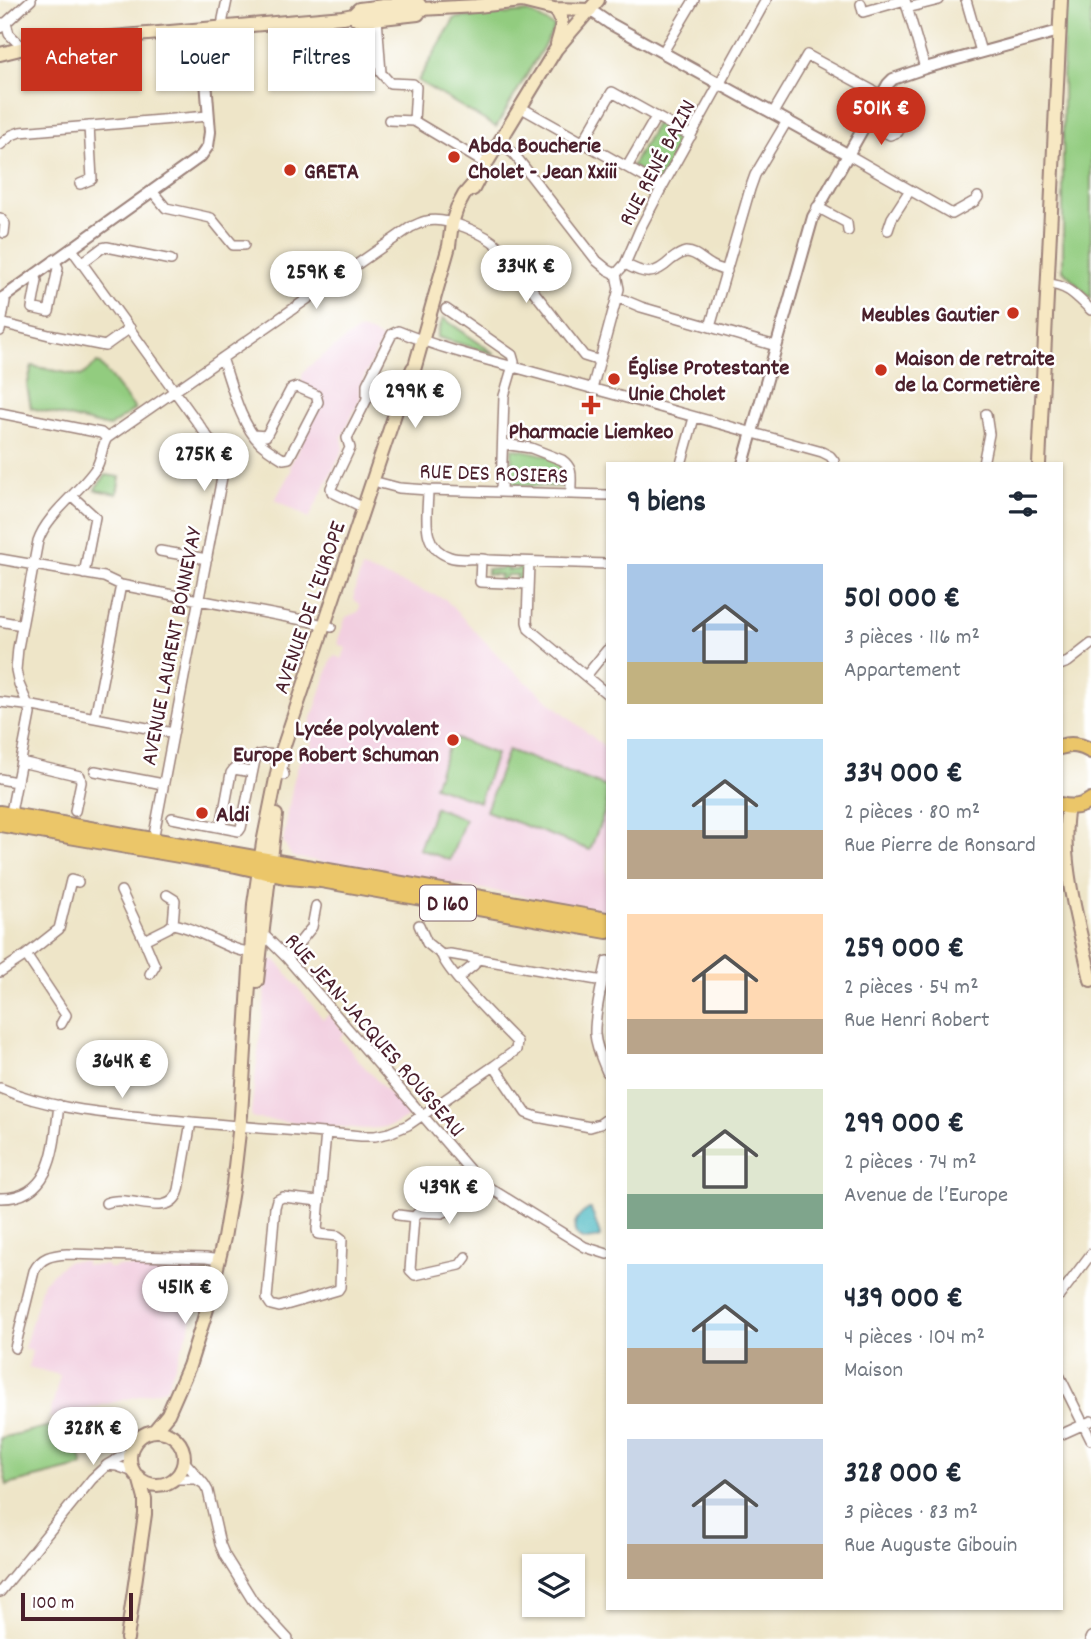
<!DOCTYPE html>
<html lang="fr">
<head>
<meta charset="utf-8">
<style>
  :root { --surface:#fff; --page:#f2f2f3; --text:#1f2937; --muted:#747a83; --accent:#c8321e }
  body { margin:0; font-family:Dekko,sans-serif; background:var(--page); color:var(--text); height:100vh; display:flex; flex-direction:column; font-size:26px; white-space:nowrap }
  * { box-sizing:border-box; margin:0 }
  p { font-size:23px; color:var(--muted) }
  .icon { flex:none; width:38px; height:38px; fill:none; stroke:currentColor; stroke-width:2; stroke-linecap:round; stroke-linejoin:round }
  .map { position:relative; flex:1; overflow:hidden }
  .drawer { position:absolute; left:606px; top:462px; width:457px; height:1148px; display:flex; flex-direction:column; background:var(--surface); border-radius:0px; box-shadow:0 2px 5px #0004 }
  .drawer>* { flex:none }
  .top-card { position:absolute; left:21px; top:28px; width:480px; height:63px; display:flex; gap:14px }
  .buttons { position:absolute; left:522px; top:1554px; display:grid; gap:14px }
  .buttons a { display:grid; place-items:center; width:63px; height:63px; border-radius:0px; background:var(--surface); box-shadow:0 2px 5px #0004; font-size:35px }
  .scale { position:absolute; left:21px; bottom:18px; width:112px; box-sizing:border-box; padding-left:7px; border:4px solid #4a1f2b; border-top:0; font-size:19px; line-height:24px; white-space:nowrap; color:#4a1f2b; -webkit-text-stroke:5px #fff; paint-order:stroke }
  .price { position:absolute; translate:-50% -60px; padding:0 16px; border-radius:24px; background:#fff; color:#222; font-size:23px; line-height:46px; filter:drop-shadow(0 2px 4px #0008) }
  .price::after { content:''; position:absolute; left:50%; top:42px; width:21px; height:16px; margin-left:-10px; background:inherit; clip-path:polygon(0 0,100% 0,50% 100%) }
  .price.current { background:var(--accent); color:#fff }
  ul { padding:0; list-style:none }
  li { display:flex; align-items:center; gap:21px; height:175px; padding:0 21px }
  li span { display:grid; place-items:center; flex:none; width:196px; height:140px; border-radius:0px; color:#555 }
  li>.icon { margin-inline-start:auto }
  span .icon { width:84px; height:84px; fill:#fffc; stroke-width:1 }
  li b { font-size:30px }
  h2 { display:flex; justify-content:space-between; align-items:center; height:84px; padding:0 21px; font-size:30px }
  .chip { padding:0 24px; border-radius:0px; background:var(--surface); box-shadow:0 2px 5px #0004; font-size:24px; line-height:63px }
  .chip.current { background:var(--accent); color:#fff }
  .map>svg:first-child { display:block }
  .built { fill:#f2cfe0 }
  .green { fill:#92cc7f; stroke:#6e7655; stroke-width:2 }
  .water { fill:#4ab8c1; stroke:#4a6c76; stroke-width:2 }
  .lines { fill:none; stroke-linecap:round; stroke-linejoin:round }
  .minor-casing { stroke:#9c827a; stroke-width:12 }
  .tertiary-casing { stroke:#9c827a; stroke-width:14 }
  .secondary-casing { stroke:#9c827a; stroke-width:16 }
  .primary-casing { stroke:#9c827a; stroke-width:18 }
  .minor { stroke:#fff; stroke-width:9 }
  .tertiary { stroke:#fff; stroke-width:10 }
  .secondary { stroke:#f7e8c3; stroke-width:12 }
  .primary { stroke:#ebc669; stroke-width:14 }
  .poi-dot { fill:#c8321e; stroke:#fff; stroke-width:2.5 }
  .labels { text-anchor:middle; stroke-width:5; stroke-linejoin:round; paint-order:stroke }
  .shield { fill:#fff; stroke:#80626b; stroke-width:2 }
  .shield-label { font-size:21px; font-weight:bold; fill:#4a1f2b }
  .poi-label { font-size:23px; font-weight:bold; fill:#4a1f2b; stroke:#fff; text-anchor:start }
  .street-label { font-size:23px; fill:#4a1f2b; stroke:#fff }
</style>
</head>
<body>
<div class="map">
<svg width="1091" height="1639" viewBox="0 0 1091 1639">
  <rect width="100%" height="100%" fill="#fff"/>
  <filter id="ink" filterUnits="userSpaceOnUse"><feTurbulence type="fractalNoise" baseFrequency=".0143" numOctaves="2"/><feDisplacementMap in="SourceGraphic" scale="14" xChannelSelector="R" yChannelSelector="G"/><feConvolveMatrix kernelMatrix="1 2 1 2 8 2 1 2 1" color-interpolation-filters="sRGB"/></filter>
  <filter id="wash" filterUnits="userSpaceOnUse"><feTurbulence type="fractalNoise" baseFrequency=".00686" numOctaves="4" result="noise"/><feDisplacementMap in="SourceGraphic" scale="28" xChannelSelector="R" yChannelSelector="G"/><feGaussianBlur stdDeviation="1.57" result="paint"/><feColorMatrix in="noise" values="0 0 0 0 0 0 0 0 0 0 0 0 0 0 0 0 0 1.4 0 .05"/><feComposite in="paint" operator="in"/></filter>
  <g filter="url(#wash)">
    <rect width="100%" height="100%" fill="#eee5c8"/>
    <path class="built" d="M 361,330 L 375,335 L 382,340 L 360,386 L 361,397 L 342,437 L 344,448 L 309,518 L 275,500 L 292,469 L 289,467 L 321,405 L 302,385 L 302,375 L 308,367 L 355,332 Z
      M 362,568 L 445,599 L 511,669 L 607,749 L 607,910 L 292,857 L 283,842 L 293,783 L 302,752 L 310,748 L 312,741 L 308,739 L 307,734 L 331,660 L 335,656 L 342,659 L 346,648 L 339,645 L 338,640 L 346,617 L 358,612 L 360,606 L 354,599 L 354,592 Z
      M 269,960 L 276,960 L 323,1019 L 329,1014 L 345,1033 L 340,1038 L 361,1063 L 410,1116 L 394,1125 L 380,1128 L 364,1129 L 257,1119 L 252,1117 L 251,1112 Z
      M 67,1261 L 86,1261 L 86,1265 L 107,1265 L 108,1268 L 115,1268 L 117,1266 L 141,1267 L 143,1270 L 156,1270 L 160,1267 L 173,1267 L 174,1265 L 198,1266 L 202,1269 L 203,1274 L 202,1282 L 190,1327 L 166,1389 L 49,1419 L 60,1375 L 28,1367 L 32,1351 L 24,1349 L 43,1282 Z"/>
    <path class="green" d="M 1063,0 L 1091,0 L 1091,299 L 1063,270 Z
      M 529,12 L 555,27 L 496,127 L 418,81 L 455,18 Z
      M 657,122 L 684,137 L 659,181 L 632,166 Z
      M 443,318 L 495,354 L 437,337 Z
      M 97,363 L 100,364 L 135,409 L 109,427 L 31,408 L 27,386 L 32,366 L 81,376 Z
      M 512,448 C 524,451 553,454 561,464 C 565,469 562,481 561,487 L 511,485 Z
      M 106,475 L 120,477 L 117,494 L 95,490 L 96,487 Z
      M 505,565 L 510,565 L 507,570 L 517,570 L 522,565 L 525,565 L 524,581 L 515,581 L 518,575 L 507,575 L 503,580 L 498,580 L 501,575 L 487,574 L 487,569 L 501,570 Z
      M 452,737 L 496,754 L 479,802 L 434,786 Z
      M 508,750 L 607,787 L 607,806 L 590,850 L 486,811 Z
      M 435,807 L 465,819 L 450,860 L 419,849 Z
      M 71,1421 L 83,1466 L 7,1485 L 0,1457 L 0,1438 Z"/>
    <path class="water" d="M 589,1209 L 591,1209 L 600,1235 L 600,1237 C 574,1248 564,1223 589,1209 Z"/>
  </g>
  <g filter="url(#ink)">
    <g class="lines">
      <g class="minor-casing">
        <path id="minor" d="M 905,0 L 925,68
          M 966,0 L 981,52
          M 861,4 L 863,12 L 905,0
          M 907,8 L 939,0
          M 377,18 L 381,73 L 390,83 L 413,84 L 416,87 L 414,121
          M 2,23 L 6,23 L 9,34 L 17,42
          M 223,26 L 223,19 L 227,0
          M 0,28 L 31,0
          M 663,52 L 694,0
          M 520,107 L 662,187
          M 773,113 L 807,55 L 881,95
          M 389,120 L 414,121 L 486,164
          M 865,122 L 890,135 L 898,132
          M 499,142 L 514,154 L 597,261 L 608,270 L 616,274
          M 583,142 L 612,92 L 691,136
          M 0,145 L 12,135 L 20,132 L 208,116
          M 847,154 L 952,214 L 975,201 L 978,197
          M 627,167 L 656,117
          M 80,184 L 92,179 L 89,126
          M 152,191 L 166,208 L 211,218 L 233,245 L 244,245
          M 817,207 L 847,223 L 848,231
          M 0,218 L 5,224 L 4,233
          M 888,230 L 892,218 L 910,190
          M 71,248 L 218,451 L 223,472 L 153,840
          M 82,263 L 102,248 L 107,247 L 171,260
          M 625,264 C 645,275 654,276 671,260 C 675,257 680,253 686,252 C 696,252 702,260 711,265 C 716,268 721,269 727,271
          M 35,274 L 37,281 L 32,308 L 49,312 L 58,268 L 54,260
          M 616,274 L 625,264 L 641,227 L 662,187 L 766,0
          M 1048,284 C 1068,285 1077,297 1091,310
          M 617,297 L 641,307 L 776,346
          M 446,309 L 512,355 L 514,362 L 504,396 L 501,491
          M 1,323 L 49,335 L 105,346 L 130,328
          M 710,327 L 750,189 L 755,175 L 787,121
          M 0,331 L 5,301 L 3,297
          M 222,358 C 231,383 240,424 260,443 C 267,449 275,454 283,459 L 289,458 L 318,402 L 316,395 L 297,387 L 291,389 L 266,436 L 254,435
          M 592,389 L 619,289 L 616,274
          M 0,413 L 101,433 L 107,438
          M 503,444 L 531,448 L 562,460 C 575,469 570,479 571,493
          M 681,464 L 694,418
          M 983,464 L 989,434 L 986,414
          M 380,483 L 399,488 L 428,490 L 607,495
          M 428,490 C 428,514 419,547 450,557 C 461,561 476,557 488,560 L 607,564
          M 72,496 L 95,517 L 84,574
          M 364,508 L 332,492 L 331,488 L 350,448 L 347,438 L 367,399 L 367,384 L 392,334 L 398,331 C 449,352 505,364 558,379 C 646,404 734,428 822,452 L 830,456 L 834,461 L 834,464
          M 160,551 L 207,559
          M 0,559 L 104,577 L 121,585 L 308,621 L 331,627
          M 481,559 L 480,582 L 528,584
          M 529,562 L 527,622 L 529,629 L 607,694
          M 0,621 L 22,625
          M 1060,665 L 1068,662 L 1091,644
          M 586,676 L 607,650
          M 0,702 L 33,706 L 173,733
          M 95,717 L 121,585
          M 21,762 L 80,776 L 81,782 L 75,811
          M 280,762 L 264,754 L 284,755 L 282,769 L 284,775
          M 95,771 L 163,784
          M 0,779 L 16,782
          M 14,815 L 12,810 L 12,807 L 30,714 L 28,705 L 19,684 L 16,670 L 18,648 L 38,541 C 47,514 80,492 96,468 C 102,459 101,447 107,438 L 411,227 C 416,225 421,222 427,221 C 447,217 485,233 499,247 L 584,356 L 600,361
          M 172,818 L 239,831 L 241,828 L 255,760 L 259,755 L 264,754
          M 221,827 L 231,773 L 234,769 L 252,772
          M 121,891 L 144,940 L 168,928 L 173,924
          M 167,895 L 175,900 L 173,924 C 202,929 226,951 255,953
          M 257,937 L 266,937 L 287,958 L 480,1182 L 585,1247 L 607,1254
          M 144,940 L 155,966 L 150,974
          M 26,955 L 66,1015 L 61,1024
          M 442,955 L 450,954 L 603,981
          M 287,958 L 312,927 L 316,906
          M 607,961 C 603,981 594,1013 595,1034 C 596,1047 602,1060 607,1072
          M 0,972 L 26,955 L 59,929 L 71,880 L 78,882
          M 458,978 L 474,965 L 477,959
          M 494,1066 L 526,1113 L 537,1117 L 590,1127 L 600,1124 L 607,1119
          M 0,1088 C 44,1107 94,1112 142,1117 C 214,1125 288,1130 361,1136 L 375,1136 L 389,1133 L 408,1125 L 494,1066 L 516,1050 L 517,1042 C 502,1027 445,971 442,955 L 427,943 L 419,925
          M 0,1198 C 54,1199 54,1144 59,1105
          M 319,1201 L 283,1197 L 277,1200 L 275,1207 L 267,1299 L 271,1305 L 279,1307 L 338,1290 L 340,1287 L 342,1239 L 338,1236 L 318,1234 L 317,1230 L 326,1133
          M 106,1203 C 129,1193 170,1221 179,1190 L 191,1122
          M 398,1215 L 414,1217 L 419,1212 L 442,1213 L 451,1209 L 480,1182
          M 414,1217 L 410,1270 L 415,1275 L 460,1265 L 466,1257
          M 1060,1295 L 1091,1254
          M 15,1348 L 34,1271 C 41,1257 52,1255 67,1254 L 206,1258 L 219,1260
          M 1060,1377 L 1091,1440
          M 1060,1435 L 1091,1421
          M 132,1451 L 107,1465 L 117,1466 L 134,1472
          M 174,1479 L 196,1479 L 204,1484 L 184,1461
          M 204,1484 L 208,1491 L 220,1544 L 225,1556 L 253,1601 L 288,1639
          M 0,1592 L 92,1479 L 107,1465
          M 1090,1639 L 1091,1637"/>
      </g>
      <g class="tertiary-casing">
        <path id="tertiary" d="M 590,10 L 609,23 L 847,154
          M 0,300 L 201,156 L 208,146 L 210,132 L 202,29
          M 743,464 L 813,217 L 888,84 L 893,79 L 925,68 L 1059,31"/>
      </g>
      <g class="secondary-casing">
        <path id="secondary" d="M 522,1 L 554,9 L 590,10
          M 554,9 C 566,19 561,31 557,44
          M 353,15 L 356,19 L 364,20 L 418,14 L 421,9 L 477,6 L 530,0
          M 0,54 L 44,43 L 343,17 L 353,15 L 359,9 L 416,2 L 419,4 L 421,9
          M 473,189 L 486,164 L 556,49 L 598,0
          M 412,377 L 449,246 L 452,223 L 457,208 L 464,195 L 476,181
          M 1039,464 L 1061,0
          M 1068,807 C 1058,858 1080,929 1091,980
          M 257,981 L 276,815
          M 154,1431 L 168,1414 L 189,1366 L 207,1309 L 224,1238 L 233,1184 L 241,1115 L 254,904 L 263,843 L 281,754 L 403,390 L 413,368
          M130 1458a27 27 0 1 1 54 0a27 27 0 1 1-54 0Z
          M 127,1639 L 145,1514 L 145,1499 L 139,1477"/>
      </g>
      <g class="primary-casing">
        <path id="primary" d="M 1060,747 C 1072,743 1081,745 1091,751
          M 1060,805 C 1071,808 1082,807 1091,800
          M 0,813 L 607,920
          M 0,824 L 236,865 L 289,877 L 321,880 L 607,931"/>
      </g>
      <use href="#minor" class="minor"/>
      <use href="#tertiary" class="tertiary"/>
      <use href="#secondary" class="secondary"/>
      <use href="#primary" class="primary"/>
    </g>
  </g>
  <g class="poi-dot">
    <circle cx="454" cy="157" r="7"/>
    <circle cx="290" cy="170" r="7"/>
    <circle cx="1013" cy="313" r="7"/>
    <circle cx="881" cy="370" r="7"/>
    <circle cx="614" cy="379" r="7"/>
    <path d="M587.5 394.5h7v7h7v7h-7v7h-7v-7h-7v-7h7z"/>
    <circle cx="453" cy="740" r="7"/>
    <circle cx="202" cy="813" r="7"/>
  </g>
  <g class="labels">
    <rect class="shield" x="420" y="885.5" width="56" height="35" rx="5"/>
    <g class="shield-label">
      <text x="448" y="910">D 160</text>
    </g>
    <g class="poi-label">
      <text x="468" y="152">Abda Boucherie<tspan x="468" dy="26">Cholet - Jean Xxiii</tspan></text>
      <text x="304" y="178">GRETA</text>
      <text x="999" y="321" text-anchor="end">Meubles Gautier</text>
      <text x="895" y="365">Maison de retraite<tspan x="895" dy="26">de la Cormetière</tspan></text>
      <text x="628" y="374">Église Protestante<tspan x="628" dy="26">Unie Cholet</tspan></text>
      <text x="591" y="438" text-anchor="middle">Pharmacie Liemkeo</text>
      <text x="439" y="735" text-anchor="end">Lycée polyvalent<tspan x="439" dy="26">Europe Robert Schuman</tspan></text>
      <text x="216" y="821">Aldi</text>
    </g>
    <g class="street-label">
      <text transform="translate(656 162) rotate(-62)" y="8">RUE RENÉ BAZIN</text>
      <text transform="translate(494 472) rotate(2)" y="8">RUE DES ROSIERS</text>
      <text transform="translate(308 607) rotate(-71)" y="8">AVENUE DE L’EUROPE</text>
      <text transform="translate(170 646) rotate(-79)" y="8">AVENUE LAURENT BONNEVAY</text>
      <text transform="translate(376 1034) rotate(49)" y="8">RUE JEAN-JACQUES ROUSSEAU</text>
    </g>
  </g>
</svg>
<div class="buttons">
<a><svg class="icon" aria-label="layers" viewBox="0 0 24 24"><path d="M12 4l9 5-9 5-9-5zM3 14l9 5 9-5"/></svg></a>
</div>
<div class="scale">100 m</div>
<b class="price current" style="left:881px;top:147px">501K €</b>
<b class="price" style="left:526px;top:305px">334K €</b>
<b class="price" style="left:316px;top:311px">259K €</b>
<b class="price" style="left:415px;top:430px">299K €</b>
<b class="price" style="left:204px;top:493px">275K €</b>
<b class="price" style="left:122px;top:1100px">364K €</b>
<b class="price" style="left:449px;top:1226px">439K €</b>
<b class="price" style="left:185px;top:1326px">451K €</b>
<b class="price" style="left:93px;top:1467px">328K €</b>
<div class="top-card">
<a class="chip current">Acheter</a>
<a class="chip">Louer</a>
<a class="chip">Filtres</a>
</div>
<section class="drawer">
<h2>9 biens<svg class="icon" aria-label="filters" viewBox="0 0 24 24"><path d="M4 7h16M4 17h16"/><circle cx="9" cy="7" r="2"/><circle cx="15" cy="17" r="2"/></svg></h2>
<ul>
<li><span style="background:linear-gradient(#a9c7e8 70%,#c2b280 0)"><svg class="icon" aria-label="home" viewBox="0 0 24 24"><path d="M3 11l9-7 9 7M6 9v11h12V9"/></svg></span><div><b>501 000 €</b><p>3 pièces · 116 m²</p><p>Appartement</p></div></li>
<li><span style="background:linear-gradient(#bfe0f5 65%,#b9a48a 0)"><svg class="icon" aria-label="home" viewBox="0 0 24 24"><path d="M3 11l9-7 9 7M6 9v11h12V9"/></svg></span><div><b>334 000 €</b><p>2 pièces · 80 m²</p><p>Rue Pierre de Ronsard</p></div></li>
<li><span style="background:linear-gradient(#ffd9b3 75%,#b9a48a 0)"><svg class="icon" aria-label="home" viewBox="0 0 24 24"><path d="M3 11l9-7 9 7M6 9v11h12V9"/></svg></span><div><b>259 000 €</b><p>2 pièces · 54 m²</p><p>Rue Henri Robert</p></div></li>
<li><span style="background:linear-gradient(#dfe7d0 75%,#7fa58c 0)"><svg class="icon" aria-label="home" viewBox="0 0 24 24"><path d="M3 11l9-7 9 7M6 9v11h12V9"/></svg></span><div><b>299 000 €</b><p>2 pièces · 74 m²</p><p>Avenue de l’Europe</p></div></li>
<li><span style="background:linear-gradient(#bfe0f5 60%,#b9a48a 0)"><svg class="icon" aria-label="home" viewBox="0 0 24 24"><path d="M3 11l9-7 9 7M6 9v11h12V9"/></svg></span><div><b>439 000 €</b><p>4 pièces · 104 m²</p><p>Maison</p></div></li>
<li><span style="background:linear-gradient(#c9d6e8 75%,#b9a48a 0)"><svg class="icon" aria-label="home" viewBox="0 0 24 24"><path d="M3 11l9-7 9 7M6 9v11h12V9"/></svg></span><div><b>328 000 €</b><p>3 pièces · 83 m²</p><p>Rue Auguste Gibouin</p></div></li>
</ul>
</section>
</div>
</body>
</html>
